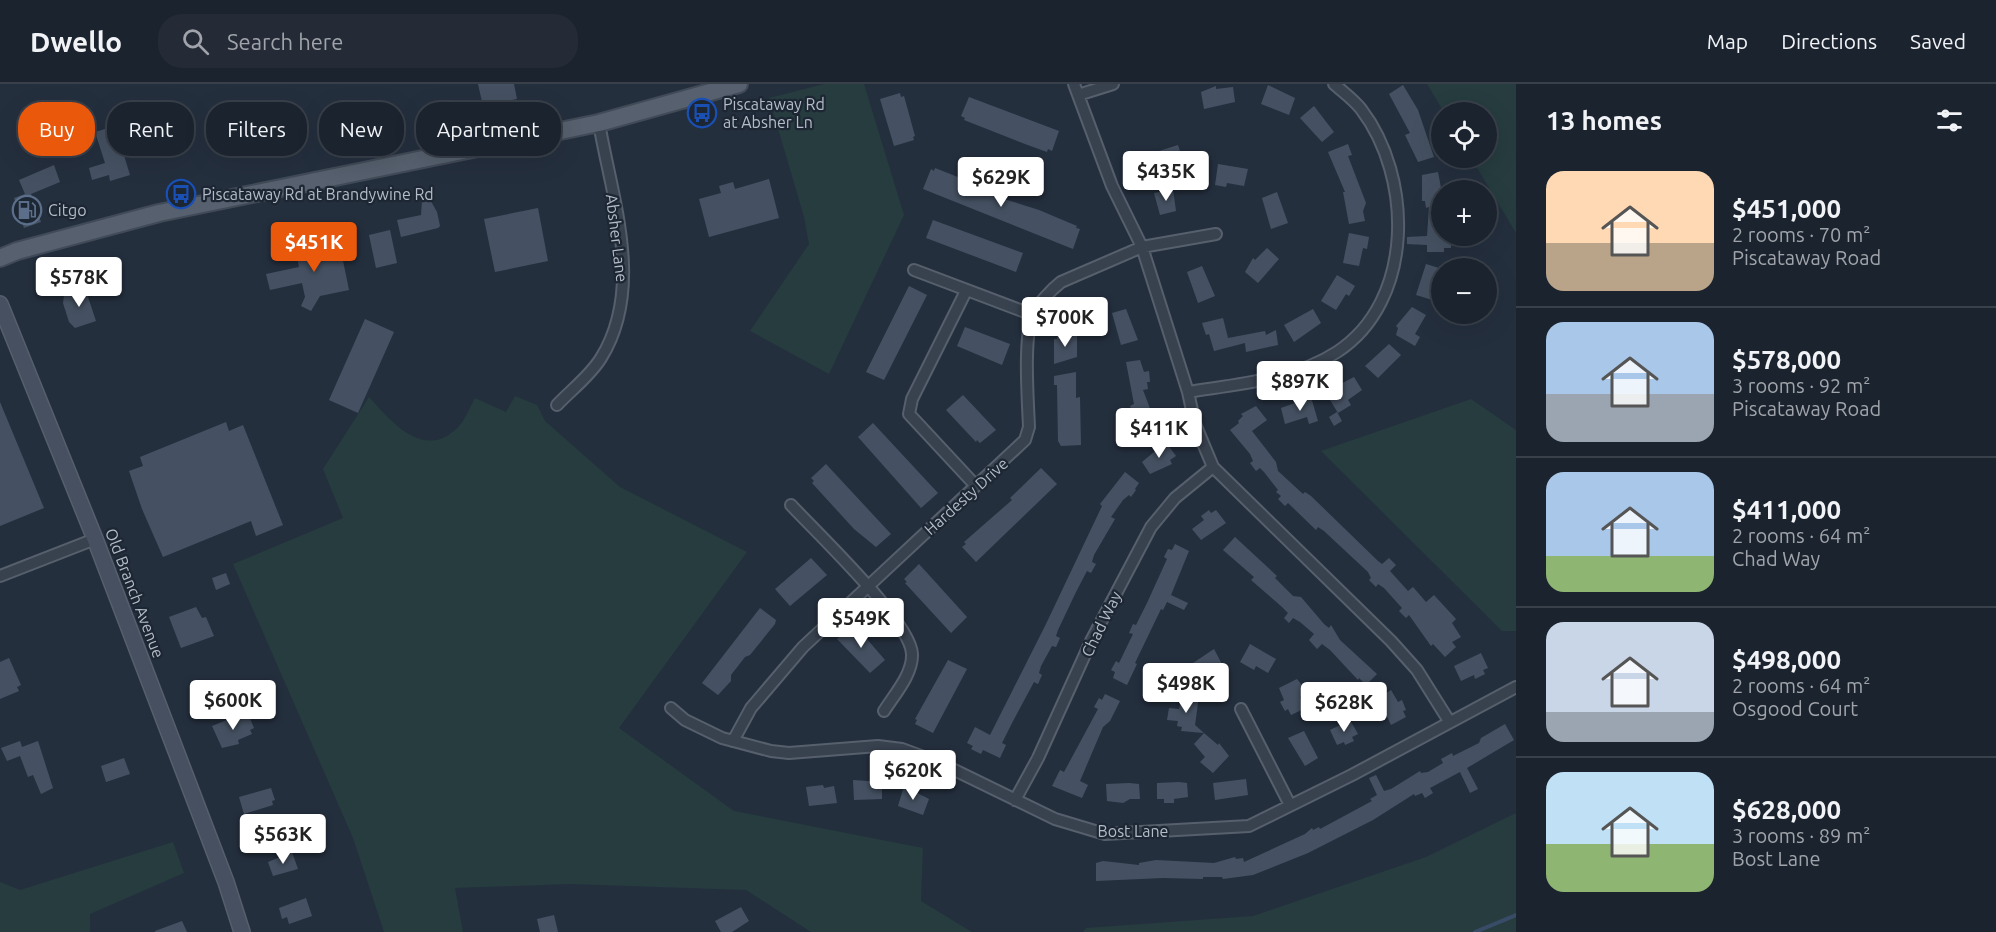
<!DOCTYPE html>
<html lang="en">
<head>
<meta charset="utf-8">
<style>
  :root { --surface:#1b232e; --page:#242b36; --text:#f1f3f6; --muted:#a0a4aa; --line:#39404a; --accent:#ea580c }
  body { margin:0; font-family:Ubuntu,sans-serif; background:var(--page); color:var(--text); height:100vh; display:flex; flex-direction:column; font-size:22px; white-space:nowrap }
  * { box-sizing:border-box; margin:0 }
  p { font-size:20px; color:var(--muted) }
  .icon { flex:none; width:33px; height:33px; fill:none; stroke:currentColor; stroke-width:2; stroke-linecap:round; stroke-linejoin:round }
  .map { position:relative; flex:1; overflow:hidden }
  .details { display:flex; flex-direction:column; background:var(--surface); width:480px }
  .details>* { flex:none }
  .hud { position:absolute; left:18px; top:18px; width:570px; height:54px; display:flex; gap:12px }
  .fabs { position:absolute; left:1431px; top:18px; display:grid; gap:12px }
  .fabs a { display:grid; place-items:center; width:66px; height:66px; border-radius:50%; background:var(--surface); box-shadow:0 6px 24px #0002,0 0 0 2px var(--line); font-size:30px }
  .price { position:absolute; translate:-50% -51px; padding:0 14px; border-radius:6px; background:#fff; color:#222; font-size:20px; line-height:39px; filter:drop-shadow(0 2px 3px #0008) }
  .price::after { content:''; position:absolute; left:50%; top:36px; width:18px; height:14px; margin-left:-9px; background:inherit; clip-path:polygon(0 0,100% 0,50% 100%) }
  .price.current { background:var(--accent); color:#fff }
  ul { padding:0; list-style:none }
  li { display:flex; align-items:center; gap:18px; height:150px; padding:0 30px }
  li+li { border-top:2px solid var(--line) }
  li span { display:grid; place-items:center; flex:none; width:168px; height:120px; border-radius:18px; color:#555 }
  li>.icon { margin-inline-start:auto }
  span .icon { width:72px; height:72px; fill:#fffc; stroke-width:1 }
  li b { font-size:26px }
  h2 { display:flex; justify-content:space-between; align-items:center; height:72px; padding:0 30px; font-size:26px }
  .tag { padding:0 21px; border-radius:24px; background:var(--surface); box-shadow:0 6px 24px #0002,0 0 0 2px var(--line); font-size:21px; line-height:54px }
  .tag.current { background:var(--accent); color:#fff }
  header { display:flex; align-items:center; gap:36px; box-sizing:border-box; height:84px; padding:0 30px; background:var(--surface); border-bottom:2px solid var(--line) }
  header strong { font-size:28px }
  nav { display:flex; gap:33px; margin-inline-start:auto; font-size:21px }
  .search { width:420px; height:54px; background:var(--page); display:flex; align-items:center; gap:15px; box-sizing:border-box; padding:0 21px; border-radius:24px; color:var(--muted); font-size:22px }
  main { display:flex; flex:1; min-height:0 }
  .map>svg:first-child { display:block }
  .green { fill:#263c3f }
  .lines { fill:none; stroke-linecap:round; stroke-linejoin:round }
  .stream { stroke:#394c67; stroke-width:4 }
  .building { fill:#455162 }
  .street-casing { stroke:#565f6c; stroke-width:14 }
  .secondary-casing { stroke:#565f6c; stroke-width:18 }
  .primary-casing { stroke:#414a57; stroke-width:20 }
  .street { stroke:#38414e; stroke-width:10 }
  .secondary { stroke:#465061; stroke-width:15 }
  .primary { stroke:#56606e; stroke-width:16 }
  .labels { text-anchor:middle; stroke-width:4.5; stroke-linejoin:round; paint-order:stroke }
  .poi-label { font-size:16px; fill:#b4bcc9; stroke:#1d2633; text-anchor:start }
  .street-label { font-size:16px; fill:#b4bcc9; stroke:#1d2633 }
</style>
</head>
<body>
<header>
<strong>Dwello</strong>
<div class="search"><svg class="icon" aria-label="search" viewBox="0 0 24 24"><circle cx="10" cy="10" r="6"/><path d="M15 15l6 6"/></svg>Search here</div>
<nav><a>Map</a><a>Directions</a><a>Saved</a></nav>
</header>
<main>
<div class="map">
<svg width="1516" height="848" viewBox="0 0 1516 848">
  <rect width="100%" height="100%" fill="#242f3e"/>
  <path class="green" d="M 824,0 L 864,0 L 904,131 L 829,290 L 750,247 L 809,160 L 804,133 L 769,14 Z
    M 1427,0 L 1516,0 L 1516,149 L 1471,74 L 1486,74 L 1486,28 L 1444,28 Z
    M 515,312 L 537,321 L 545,337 L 620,403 L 747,468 L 619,644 L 734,727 L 923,764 L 921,817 L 972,848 L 811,848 L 746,806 L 570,800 L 455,804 L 463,848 L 384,848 L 353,754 L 233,480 L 343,434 L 323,385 L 369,313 C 389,335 422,376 455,346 C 464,339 470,323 475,314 L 506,328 Z
    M 1471,315 L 1516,346 L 1516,547 L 1502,547 L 1321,367 Z
    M 1516,729 L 1516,848 L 1083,848 L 1086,844 L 1253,832 L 1426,773 Z
    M 173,758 L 184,789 L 90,830 L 90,848 L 0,848 L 0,798 L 20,806 Z"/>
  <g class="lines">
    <path class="stream" d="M 1475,848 L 1516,831"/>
  </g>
  <path class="building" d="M 478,0 L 514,0 L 517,15 L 483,22 Z
    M 1268,1 L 1295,14 L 1289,31 L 1261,20 Z
    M 1403,1 L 1418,26 L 1434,73 L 1418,78 L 1405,51 L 1410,49 L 1389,10 Z
    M 1216,2 L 1216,5 L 1233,3 L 1235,18 L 1204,25 L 1201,8 Z
    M 900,9 L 901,13 L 904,12 L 915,52 L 913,53 L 914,56 L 894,62 L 880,15 Z
    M 969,13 L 1059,47 L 1052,67 L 1048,65 L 1047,68 L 1025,60 L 964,36 L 965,34 L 961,32 Z
    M 1314,22 L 1334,48 L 1322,58 L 1300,34 Z
    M 115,42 L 130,91 L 110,97 L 109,91 L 92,96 L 89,84 L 105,79 L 95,48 Z
    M 1348,60 L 1352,71 L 1348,72 L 1366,119 L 1363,127 L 1365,137 L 1349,140 L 1343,108 L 1345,108 L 1328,68 Z
    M 1178,61 L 1183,76 L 1164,82 L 1159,67 Z
    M 1218,80 L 1248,85 L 1244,102 L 1227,99 L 1226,103 L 1215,101 Z
    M 54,81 L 60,98 L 31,110 L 41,138 L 24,144 L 14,114 L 25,110 L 19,96 Z
    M 935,84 L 996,108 L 998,113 L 1039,126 L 1077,142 L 1076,144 L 1080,145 L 1073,165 L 923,105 L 931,85 L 934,87 Z
    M 1438,88 L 1442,109 L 1442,152 L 1451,153 L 1451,164 L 1444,164 L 1444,168 L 1427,168 L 1427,161 L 1407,160 L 1407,153 L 1427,152 L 1429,123 L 1426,124 L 1425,117 L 1422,117 L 1422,91 Z
    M 769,95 L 779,134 L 709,153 L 699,115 L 721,109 L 719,102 L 733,98 L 735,105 Z
    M 423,103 L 437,128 L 440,142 L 438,144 L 401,153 L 397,136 L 421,131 Z
    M 1173,105 L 1176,127 L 1160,131 L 1154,109 Z
    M 1277,108 L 1288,139 L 1271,145 L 1262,114 Z
    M 538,124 L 548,177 L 495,188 L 484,135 Z
    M 933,136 L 1023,169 L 1016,188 L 926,154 Z
    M 390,146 L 397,179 L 376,184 L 369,151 Z
    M 1349,149 L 1369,153 L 1367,165 L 1363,164 L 1359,182 L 1343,179 Z
    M 339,157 L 349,206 L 320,212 L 311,227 L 301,222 L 305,213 L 302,199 L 270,206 L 266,190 L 299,183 L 295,165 Z
    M 1267,164 L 1279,175 L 1258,199 L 1245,188 L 1253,174 L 1255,176 Z
    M 1426,180 L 1442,185 L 1435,207 L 1441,209 L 1439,218 L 1416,211 Z
    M 1202,182 L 1215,212 L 1198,219 L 1187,188 Z
    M 1337,191 L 1355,202 L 1349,212 L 1346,210 L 1336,226 L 1321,217 Z
    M 909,202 L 927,211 L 884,296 L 866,288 Z
    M 85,204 L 96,237 L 75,244 L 69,238 L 63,219 L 64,211 Z
    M 1412,223 L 1426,231 L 1415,250 L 1420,253 L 1415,262 L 1396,251 L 1398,244 L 1396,242 Z
    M 1126,225 L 1138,256 L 1121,261 L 1112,229 Z
    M 1313,225 L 1321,239 L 1294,258 L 1284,241 Z
    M 1223,234 L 1228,254 L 1265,247 L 1266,251 L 1276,246 L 1278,261 L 1246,268 L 1245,259 L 1214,267 L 1209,250 L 1206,251 L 1202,239 Z
    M 365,235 L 394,248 L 358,329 L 329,316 Z
    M 965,243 L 1010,260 L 1002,281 L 957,262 Z
    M 1057,250 L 1077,250 L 1077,273 L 1054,280 L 1054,255 L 1057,255 Z
    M 1389,260 L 1401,271 L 1378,294 L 1365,282 Z
    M 1140,276 L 1144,288 L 1149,287 L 1150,298 L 1147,298 L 1148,305 L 1143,306 L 1159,348 L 1145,353 L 1143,347 L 1140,348 L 1130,322 L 1134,320 L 1126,278 Z
    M 1076,288 L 1076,314 L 1080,313 L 1081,361 L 1061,362 L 1058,357 L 1057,301 L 1054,301 L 1054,292 Z
    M 1354,293 L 1362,306 L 1348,316 L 1351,321 L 1338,329 L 1325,308 Z
    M 963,311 L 996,346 L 980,359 L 977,356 L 976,358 L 946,326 Z
    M 1311,313 L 1318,337 L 1309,340 L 1307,333 L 1285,340 L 1281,324 Z
    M 0,318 L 44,424 L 0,442 Z
    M 1256,322 L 1267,336 L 1252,347 L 1276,378 L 1278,387 L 1303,410 L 1305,408 L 1311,412 L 1378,477 L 1382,480 L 1389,474 L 1396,481 L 1390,487 L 1408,507 L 1413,503 L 1426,518 L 1434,511 L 1456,535 L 1452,539 L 1461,553 L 1452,558 L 1456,563 L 1445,573 L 1433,560 L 1431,562 L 1409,531 L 1406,534 L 1399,527 L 1402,524 L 1384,504 L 1378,500 L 1376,503 L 1369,496 L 1371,494 L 1368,488 L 1354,475 L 1324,447 L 1318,443 L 1316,446 L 1288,419 L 1285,422 L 1278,415 L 1281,412 L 1276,408 L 1278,406 L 1264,388 L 1260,384 L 1256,387 L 1250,379 L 1253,377 L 1250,370 L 1230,346 L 1239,339 L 1238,337 L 1243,332 L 1241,330 Z
    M 1337,328 L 1342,337 L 1334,342 L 1329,333 Z
    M 226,338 L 229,347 L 243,341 L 283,441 L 256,452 L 251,437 L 163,473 L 142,425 L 129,387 L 143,382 L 140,373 Z
    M 873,339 L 938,409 L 921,424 L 858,353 Z
    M 1166,358 L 1176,372 L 1170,376 L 1172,380 L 1150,390 L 1142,378 Z
    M 826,380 L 891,450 L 876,463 L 854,445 L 812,399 L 814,397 L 811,394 Z
    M 1041,384 L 1057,400 L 976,478 L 962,463 L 966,460 L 964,458 L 1012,416 L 1010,414 Z
    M 1125,388 L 1139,399 L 1135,405 L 1136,406 L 1131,413 L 1129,411 L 1123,416 L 1111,433 L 1115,435 L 1094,471 L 1092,478 L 1096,480 L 1091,489 L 1087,487 L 1076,508 L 1058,546 L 1056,552 L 1060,554 L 1056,563 L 1052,562 L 1041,582 L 1039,589 L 1042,591 L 1038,600 L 1034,598 L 1012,639 L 1002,659 L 1006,661 L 1000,674 L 983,666 L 981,670 L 971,665 L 973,662 L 967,659 L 975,643 L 990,651 L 1046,540 L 1102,422 L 1100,420 Z
    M 1209,426 L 1211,429 L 1216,426 L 1226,439 L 1201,456 L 1192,445 L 1204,436 L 1201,432 Z
    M 1235,453 L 1277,492 L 1275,494 L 1293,512 L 1301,513 L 1324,540 L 1329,544 L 1331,541 L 1340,556 L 1377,590 L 1366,601 L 1359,594 L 1358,596 L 1330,566 L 1322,560 L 1317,565 L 1309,556 L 1314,550 L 1300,538 L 1293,534 L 1289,539 L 1284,534 L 1288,529 L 1282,523 L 1251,496 L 1254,493 L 1223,466 Z
    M 1175,460 L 1189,467 L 1171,511 L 1188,519 L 1184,526 L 1167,518 L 1163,526 L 1161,525 L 1135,579 L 1137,580 L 1127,601 L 1113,594 L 1115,588 L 1111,586 L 1116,577 L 1119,579 L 1133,550 L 1129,549 L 1133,540 L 1136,541 L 1147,519 L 1167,475 L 1164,473 L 1168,465 L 1172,466 Z
    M 811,474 L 827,491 L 790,522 L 775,505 Z
    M 919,480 L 967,533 L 951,549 L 905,499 L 907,498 L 904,495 Z
    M 226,489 L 230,500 L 216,506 L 212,494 Z
    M 196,523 L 202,534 L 206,533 L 214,552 L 181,564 L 169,533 Z
    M 760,524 L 776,536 L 775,540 L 750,571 L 745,573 L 731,591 L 731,597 L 718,611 L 702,599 Z
    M 854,540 L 885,576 L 870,589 L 837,555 Z
    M 1250,560 L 1276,575 L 1268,589 L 1256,582 L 1254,586 L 1240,578 Z
    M 1214,565 L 1224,584 L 1200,592 L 1193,579 Z
    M 1481,569 L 1488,584 L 1483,586 L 1485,590 L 1475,595 L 1474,591 L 1461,597 L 1454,582 Z
    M 9,574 L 21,601 L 17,603 L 19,607 L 0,615 L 0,578 Z
    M 948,576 L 967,585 L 933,649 L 915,640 L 917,636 L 915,635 Z
    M 1297,595 L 1308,609 L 1300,613 L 1306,624 L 1291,631 L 1288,625 L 1285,627 L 1280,618 L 1284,616 L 1279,604 Z
    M 1391,606 L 1398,618 L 1402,616 L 1406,626 L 1403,627 L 1406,633 L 1391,641 L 1384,626 L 1378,629 L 1372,619 Z
    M 1105,610 L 1120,617 L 1110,637 L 1103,643 L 1080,697 L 1088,701 L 1082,714 L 1052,702 L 1060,686 L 1064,688 L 1098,625 L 1094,623 L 1099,614 L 1102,616 Z
    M 1184,610 L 1199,612 L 1195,641 L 1204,649 L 1181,647 L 1182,643 L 1177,642 L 1178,637 L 1167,636 L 1169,624 L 1179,625 L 1181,614 L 1184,614 Z
    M 245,632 L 249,632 L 254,644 L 250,646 L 252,650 L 238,656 L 239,660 L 222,664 L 212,642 L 234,633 L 235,636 Z
    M 1350,636 L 1358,650 L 1352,653 L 1354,657 L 1345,661 L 1344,658 L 1337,661 L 1330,646 Z
    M 1505,640 L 1514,656 L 1467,684 L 1478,705 L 1470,709 L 1460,688 L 1430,704 L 1433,709 L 1425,714 L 1422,709 L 1415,712 L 1414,710 L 1373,736 L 1308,769 L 1253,791 L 1223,795 L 1222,793 L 1203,793 L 1203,795 L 1163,794 L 1096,797 L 1096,779 L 1103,777 L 1139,781 L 1139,779 L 1156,776 L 1214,779 L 1235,773 L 1236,775 L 1243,774 L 1244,778 L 1305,750 L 1312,744 L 1313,746 L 1319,743 L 1320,745 L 1372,717 L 1370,715 L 1377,711 L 1369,694 L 1376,691 L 1384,707 L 1391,705 L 1420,687 L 1421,689 L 1428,688 L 1443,679 L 1441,675 L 1452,669 L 1453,672 L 1479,659 L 1481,654 Z
    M 1304,647 L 1318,674 L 1305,682 L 1288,654 Z
    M 1204,649 L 1218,661 L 1219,659 L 1229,672 L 1213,689 L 1200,678 L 1205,673 L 1194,660 Z
    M 20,657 L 22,663 L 38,657 L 53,704 L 41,710 L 33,691 L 28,693 L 20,672 L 7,677 L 1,664 Z
    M 124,674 L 130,690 L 106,698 L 101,682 Z
    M 1246,695 L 1248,711 L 1215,716 L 1213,699 Z
    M 853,696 L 882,698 L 882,715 L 854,716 Z
    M 1179,698 L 1187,699 L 1188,713 L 1174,715 L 1174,719 L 1164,719 L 1164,715 L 1157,715 L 1157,699 Z
    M 1129,699 L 1139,700 L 1140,715 L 1130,715 L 1123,719 L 1107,717 L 1106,700 Z
    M 823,701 L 824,704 L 834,702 L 837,719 L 809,722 L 806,703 Z
    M 904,702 L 929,715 L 923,731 L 898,722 Z
    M 271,704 L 275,716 L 272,717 L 273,721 L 244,730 L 239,713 Z
    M 309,733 L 312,744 L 294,749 L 291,738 Z
    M 292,768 L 298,785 L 273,792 L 268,778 Z
    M 306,814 L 312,832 L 289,840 L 287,833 L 282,835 L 279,824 Z
    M 741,823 L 749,837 L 732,848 L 721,848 L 715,837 Z
    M 554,831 L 558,848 L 540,848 L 537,835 Z
    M 182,837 L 187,848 L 155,848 L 155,847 Z"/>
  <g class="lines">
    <g class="street-casing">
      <path id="street" d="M 1074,0 L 1112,102 L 1142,163 L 1188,308 L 1195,340 L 1213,383 L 1391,557 L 1417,586 L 1449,637
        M 1078,11 L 1113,0
        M 914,186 L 1033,231
        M 966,207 L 912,315 L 909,330 L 976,402
        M 1188,308 C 1238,300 1294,296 1337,268 C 1415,217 1413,93 1361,25 C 1353,15 1343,8 1334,0
        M 557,321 C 571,306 590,292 601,274 C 645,203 612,115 599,39
        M 791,421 C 816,448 911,538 912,570 C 913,590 894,611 884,627
        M 0,492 L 95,455
        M 671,624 L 685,636 L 722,654 L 771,667 L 789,669 L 878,662 L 902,665 L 940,679 L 1055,735 L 1105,750 L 1249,742 L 1352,691 L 1516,603
        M 1241,625 L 1290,721
        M 733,657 L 751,624 L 803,563 L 1025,356 L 1029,343 C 1028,318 1023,252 1033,230 C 1039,219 1051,206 1061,198 L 1142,163 L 1216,150
        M 1015,716 L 1038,674 L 1092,555 L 1151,443 L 1175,414 L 1213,383"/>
    </g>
    <g class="secondary-casing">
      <path id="secondary" d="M 0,220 L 95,455 L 226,798 L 242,848"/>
    </g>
    <g class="primary-casing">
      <path id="primary" d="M 0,174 L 17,167 L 159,129 L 599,39 L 739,0"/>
    </g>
    <use href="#street" class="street"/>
    <use href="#secondary" class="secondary"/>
    <use href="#primary" class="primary"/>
  </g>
  <defs>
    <g id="bus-ring" transform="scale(1.5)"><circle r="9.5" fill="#1d2633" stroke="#1a4fb4" stroke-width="1.5"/><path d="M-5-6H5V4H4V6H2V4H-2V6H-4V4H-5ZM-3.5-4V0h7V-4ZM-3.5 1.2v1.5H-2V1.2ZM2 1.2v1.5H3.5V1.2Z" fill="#1a4fb4"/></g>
    <g id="fuel-ring" transform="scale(1.5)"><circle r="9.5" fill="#1d2633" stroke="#5c6f8a" stroke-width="1.5"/><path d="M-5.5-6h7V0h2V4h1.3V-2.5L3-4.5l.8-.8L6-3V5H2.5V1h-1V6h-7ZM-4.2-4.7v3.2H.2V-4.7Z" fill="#5c6f8a"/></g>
  </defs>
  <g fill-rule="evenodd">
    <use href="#bus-ring" x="702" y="29"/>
    <use href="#bus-ring" x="181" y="110"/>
    <use href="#fuel-ring" x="27" y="126"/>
  </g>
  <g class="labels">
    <g class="poi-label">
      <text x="723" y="26">Piscataway Rd<tspan x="723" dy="18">at Absher Ln</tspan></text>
      <text x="202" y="116">Piscataway Rd at Brandywine Rd</text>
      <text x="48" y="132">Citgo</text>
    </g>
    <g class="street-label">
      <text transform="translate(617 154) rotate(83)" y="6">Absher Lane</text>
      <text transform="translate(966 412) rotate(-42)" y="6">Hardesty Drive</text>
      <text transform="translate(135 509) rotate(69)" y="6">Old Branch Avenue</text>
      <text transform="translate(1101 540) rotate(-64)" y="6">Chad Way</text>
      <text x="1133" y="753">Bost Lane</text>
    </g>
  </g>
</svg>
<div class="fabs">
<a><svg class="icon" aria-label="locate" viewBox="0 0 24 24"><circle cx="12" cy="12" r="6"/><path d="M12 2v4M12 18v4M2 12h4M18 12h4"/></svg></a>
<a>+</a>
<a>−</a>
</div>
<b class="price" style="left:1166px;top:118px">$435K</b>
<b class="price" style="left:1001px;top:124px">$629K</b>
<b class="price current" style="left:314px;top:189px">$451K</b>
<b class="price" style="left:79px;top:224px">$578K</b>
<b class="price" style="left:1065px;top:264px">$700K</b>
<b class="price" style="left:1300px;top:328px">$897K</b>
<b class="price" style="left:1159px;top:375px">$411K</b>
<b class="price" style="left:861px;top:565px">$549K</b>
<b class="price" style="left:1186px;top:630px">$498K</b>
<b class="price" style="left:233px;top:647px">$600K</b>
<b class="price" style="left:1344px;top:649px">$628K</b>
<b class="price" style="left:913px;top:717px">$620K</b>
<b class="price" style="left:283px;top:781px">$563K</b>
<div class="hud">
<a class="tag current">Buy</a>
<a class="tag">Rent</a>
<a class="tag">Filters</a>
<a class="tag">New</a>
<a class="tag">Apartment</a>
</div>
</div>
<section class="details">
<h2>13 homes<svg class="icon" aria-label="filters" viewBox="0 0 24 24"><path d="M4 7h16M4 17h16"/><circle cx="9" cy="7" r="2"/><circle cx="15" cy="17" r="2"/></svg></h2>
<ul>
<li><span style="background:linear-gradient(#ffd9b3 60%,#b9a48a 0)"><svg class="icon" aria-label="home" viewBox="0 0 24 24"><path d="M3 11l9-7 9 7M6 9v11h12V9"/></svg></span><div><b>$451,000</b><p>2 rooms · 70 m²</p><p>Piscataway Road</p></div></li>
<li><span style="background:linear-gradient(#a9c7e8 60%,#9aa5b1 0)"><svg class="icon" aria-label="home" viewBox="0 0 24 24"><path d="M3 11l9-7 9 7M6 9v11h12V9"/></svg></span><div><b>$578,000</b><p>3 rooms · 92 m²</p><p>Piscataway Road</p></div></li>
<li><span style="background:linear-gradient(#a9c7e8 70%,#8fb573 0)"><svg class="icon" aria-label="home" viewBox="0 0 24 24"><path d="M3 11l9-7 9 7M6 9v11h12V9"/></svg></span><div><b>$411,000</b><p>2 rooms · 64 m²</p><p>Chad Way</p></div></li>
<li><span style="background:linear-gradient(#c9d6e8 75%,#9aa5b1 0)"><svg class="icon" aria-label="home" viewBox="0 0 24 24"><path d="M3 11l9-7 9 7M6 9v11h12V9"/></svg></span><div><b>$498,000</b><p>2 rooms · 64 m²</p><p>Osgood Court</p></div></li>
<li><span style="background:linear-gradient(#bfe0f5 60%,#8fb573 0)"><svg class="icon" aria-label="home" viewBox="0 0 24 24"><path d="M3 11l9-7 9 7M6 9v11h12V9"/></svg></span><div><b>$628,000</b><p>3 rooms · 89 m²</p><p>Bost Lane</p></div></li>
</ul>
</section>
</main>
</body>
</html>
